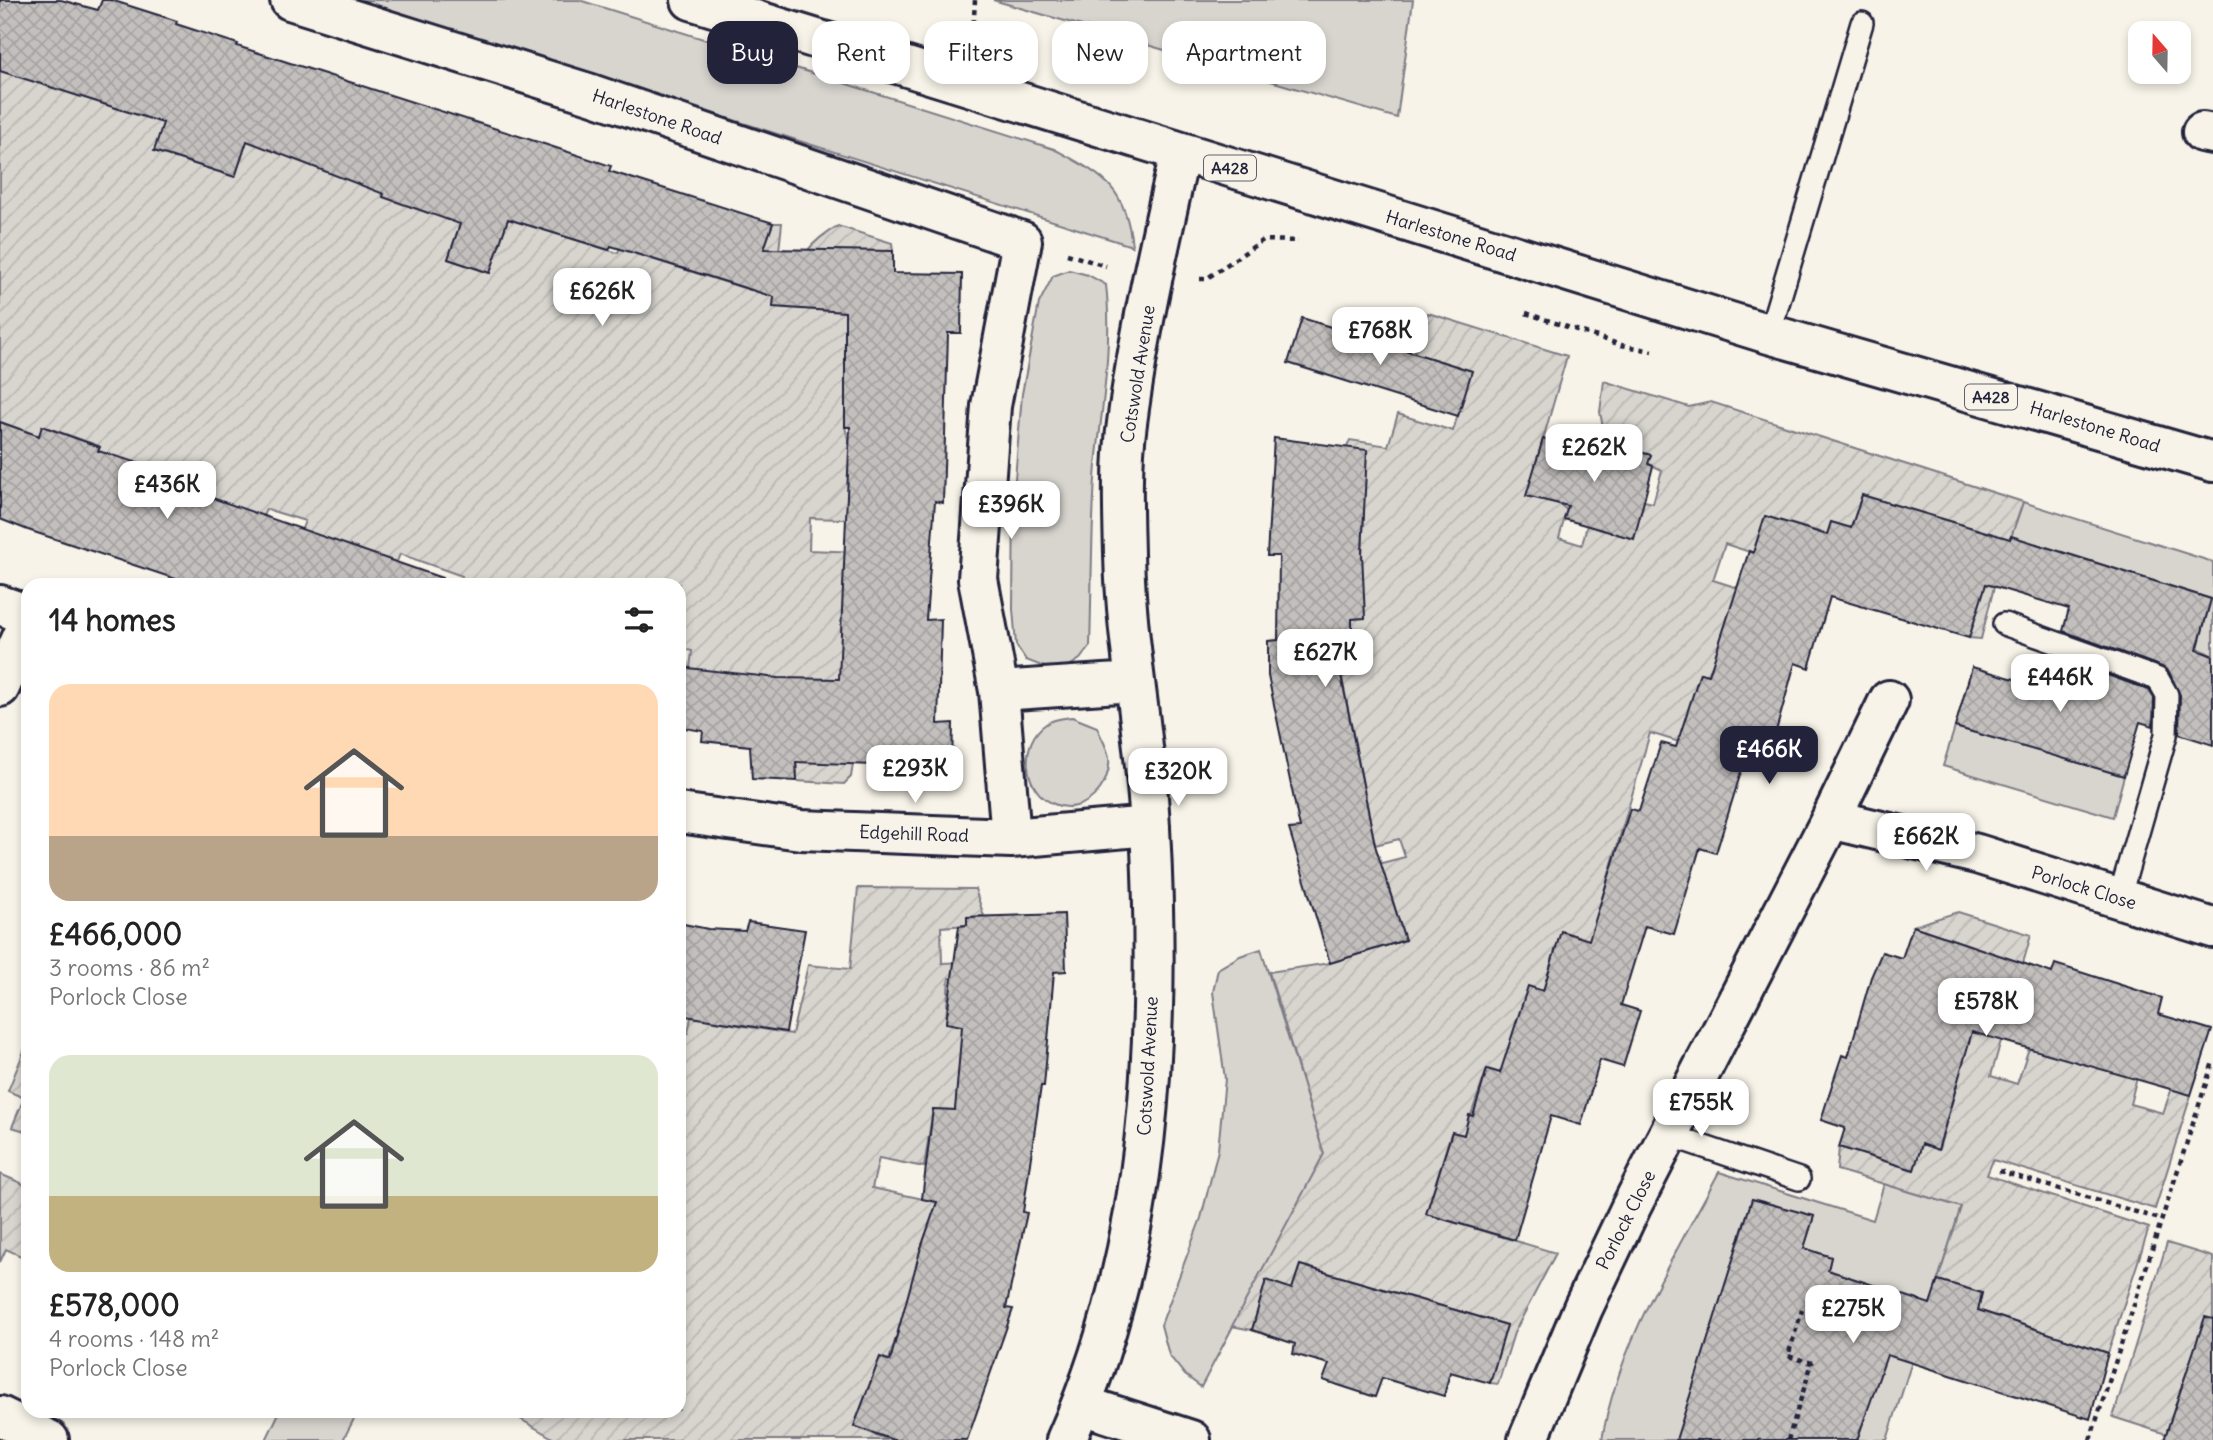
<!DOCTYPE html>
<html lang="en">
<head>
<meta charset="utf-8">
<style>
  :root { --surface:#fff; --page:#f6f6f6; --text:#222; --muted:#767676; --accent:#22223b }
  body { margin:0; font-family:Delius,sans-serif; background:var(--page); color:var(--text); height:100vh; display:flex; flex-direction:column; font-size:26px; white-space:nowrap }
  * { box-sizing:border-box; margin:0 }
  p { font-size:23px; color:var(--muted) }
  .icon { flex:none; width:38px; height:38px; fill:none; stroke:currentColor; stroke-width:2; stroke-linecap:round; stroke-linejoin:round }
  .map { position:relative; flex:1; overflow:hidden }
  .details { position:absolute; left:21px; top:578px; width:665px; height:840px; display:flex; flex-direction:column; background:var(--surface); border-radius:21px; box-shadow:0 4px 10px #0003 }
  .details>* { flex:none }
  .banner { position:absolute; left:707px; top:21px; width:665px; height:63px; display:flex; gap:14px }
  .needle { width:46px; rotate:340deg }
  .buttons { position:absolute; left:2128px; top:21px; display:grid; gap:14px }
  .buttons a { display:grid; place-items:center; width:63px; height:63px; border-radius:14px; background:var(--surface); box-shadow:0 4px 10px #0003; font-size:35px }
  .price { position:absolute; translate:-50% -60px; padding:0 16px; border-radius:14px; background:#fff; color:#222; font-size:23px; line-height:46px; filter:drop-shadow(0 2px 4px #0008) }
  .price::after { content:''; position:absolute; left:50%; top:42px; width:21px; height:16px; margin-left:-10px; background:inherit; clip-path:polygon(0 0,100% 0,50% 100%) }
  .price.active { background:var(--accent); color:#fff }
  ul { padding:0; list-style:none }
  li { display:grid; align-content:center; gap:14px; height:371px; padding:0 28px }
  li span { display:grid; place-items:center; height:217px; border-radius:21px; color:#555 }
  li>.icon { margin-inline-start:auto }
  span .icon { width:126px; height:126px; fill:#fffc; stroke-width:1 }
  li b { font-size:30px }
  h2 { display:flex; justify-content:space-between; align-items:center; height:84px; padding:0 28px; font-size:30px }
  .pill { padding:0 24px; border-radius:21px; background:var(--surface); box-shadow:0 4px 10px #0003; font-size:24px; line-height:63px }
  .pill.active { background:var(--accent); color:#fff }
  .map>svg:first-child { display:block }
  .grass { fill:#d8d5cf; stroke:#7d7c85; stroke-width:2 }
  .garden { fill:url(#garden-furrows); stroke:#7d7c85; stroke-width:2 }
  .building { fill:url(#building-cross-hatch); stroke:#22223b; stroke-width:2 }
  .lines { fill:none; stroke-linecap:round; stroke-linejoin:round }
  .service-casing { stroke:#22223b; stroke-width:26 }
  .minor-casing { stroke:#22223b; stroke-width:44 }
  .primary-casing { stroke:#22223b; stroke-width:44 }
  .path { stroke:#22223b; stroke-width:4.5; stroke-dasharray:5 5; stroke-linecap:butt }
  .service { stroke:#f7f3e8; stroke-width:21 }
  .minor { stroke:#f7f3e8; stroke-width:38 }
  .primary { stroke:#f7f3e8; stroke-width:38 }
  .labels { text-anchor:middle; stroke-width:5; stroke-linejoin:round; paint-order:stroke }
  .shield { fill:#f7f3e8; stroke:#62616f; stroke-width:2 }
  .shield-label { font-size:16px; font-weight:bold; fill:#22223b }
  .street-label { font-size:18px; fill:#22223b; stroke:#f7f3e8 }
</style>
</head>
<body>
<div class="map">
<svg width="2213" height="1440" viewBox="0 0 2213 1440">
  <defs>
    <pattern id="garden-furrows" width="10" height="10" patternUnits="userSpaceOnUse" patternTransform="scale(1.75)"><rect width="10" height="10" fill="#d8d5cf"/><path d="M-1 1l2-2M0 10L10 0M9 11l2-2" fill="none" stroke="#b9b7b3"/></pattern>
    <pattern id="building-cross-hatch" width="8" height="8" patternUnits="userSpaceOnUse" patternTransform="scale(1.75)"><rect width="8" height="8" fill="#c2bfbd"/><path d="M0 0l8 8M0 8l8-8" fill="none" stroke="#a6a4a3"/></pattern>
  </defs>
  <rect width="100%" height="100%" fill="#f7f3e8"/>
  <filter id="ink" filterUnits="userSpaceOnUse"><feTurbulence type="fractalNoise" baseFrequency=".0143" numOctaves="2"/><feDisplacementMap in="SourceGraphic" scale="14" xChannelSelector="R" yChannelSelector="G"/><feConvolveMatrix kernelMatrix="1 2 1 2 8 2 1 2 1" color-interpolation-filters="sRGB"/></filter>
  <g filter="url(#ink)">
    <path class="grass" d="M 354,0 L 579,0 L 1054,149 C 1103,176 1126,186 1132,246 Z
      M 993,0 L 1413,0 L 1397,118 Z
      M 1069,270 L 1088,275 L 1106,285 C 1113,344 1102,406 1096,465 C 1091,525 1092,586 1090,646 L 1080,659 L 1066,668 L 1047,668 L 1026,660 L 1016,645 L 1013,609 L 1014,491 L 1022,394 L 1039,303 L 1053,276 Z
      M 2023,502 L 2213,562 L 2213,656 L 2198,648 L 2211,599 L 2011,536 Z
      M 1072,717 L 1097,727 C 1100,736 1108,748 1109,758 C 1112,786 1083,817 1054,804 C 1022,791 1019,742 1046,724 C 1052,719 1064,718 1072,717 Z
      M 1955,727 L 2124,776 L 2113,817 L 1943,766 Z
      M 1261,949 L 1324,1154 L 1201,1387 L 1185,1375 L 1169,1355 L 1161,1325 L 1201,1218 L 1218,1150 L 1225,1079 L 1213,992 L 1218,969 L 1240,956 Z
      M 1719,1172 L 1873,1220 L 1884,1184 L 1961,1207 L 1887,1440 L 1857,1440 L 1864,1420 L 1828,1270 L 1831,1257 L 1804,1248 L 1814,1216 L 1752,1199 L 1714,1322 L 1689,1440 L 1602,1440 C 1618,1344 1674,1257 1719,1172 Z
      M 280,1411 L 341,1411 L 355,1417 L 343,1440 L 266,1440 Z"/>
    <path class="garden" d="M 0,71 L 175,85 L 155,151 L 235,177 L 257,108 L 293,159 L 338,176 L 385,189 L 383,197 L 431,214 L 463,216 L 448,259 L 489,273 L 508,219 L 618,253 L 638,190 L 636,254 L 750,290 L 773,223 L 782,223 L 773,307 C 793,273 802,245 838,226 L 892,243 L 893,251 L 848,251 L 845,427 L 869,520 L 810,518 L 809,550 L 857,552 L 836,705 L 853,764 L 851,777 L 844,784 L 797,781 L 794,679 L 746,678 L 690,668 L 692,651 L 679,648 L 679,584 L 467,584 L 461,582 L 462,576 L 400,554 L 396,564 L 301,531 L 305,521 L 266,509 L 263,516 L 176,490 L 172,473 L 156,468 L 141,479 L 95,462 L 99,446 L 43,426 L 39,436 L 0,422 Z
      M 1428,313 L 1567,356 L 1527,495 L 1559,504 L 1567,510 L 1559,538 L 1582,545 L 1587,525 L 1634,538 L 1644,501 L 1653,503 L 1662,470 L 1606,443 L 1600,412 L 1604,381 L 1689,407 L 1711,402 L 2023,502 L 1994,587 L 1981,639 L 1969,638 L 1985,586 L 1964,525 L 1862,495 L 1851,528 L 1831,522 L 1827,534 L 1765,516 L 1753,553 L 1725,544 L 1713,580 L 1738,588 L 1709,675 L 1700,673 L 1679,742 L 1650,733 L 1598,912 L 1598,943 L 1561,932 L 1543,991 L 1528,987 L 1521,1079 L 1487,1069 L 1464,1135 L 1451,1133 L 1426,1214 L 1556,1253 L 1514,1333 L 1498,1384 L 1490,1383 L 1507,1325 L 1300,1265 L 1292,1289 L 1266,1280 L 1252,1330 L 1232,1326 L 1324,1154 L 1269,972 L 1330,963 L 1405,940 L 1387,882 L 1342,896 L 1343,873 L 1405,857 L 1399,839 L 1375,845 L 1342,678 L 1352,669 L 1352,619 L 1362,557 L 1364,512 L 1347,447 L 1350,440 L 1388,446 L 1398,414 L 1453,431 L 1471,371 L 1414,353 Z
      M 858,888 L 975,889 L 984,916 L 967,917 L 967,925 L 941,927 L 942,963 L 968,962 L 964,979 L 949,978 L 946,1022 L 970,1027 L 955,1110 L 933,1109 L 924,1167 L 879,1158 L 872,1188 L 937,1202 L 920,1251 L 926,1325 L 902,1318 L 889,1360 L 880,1357 L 854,1426 L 888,1440 L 556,1440 L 517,1417 L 523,1410 L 679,1410 L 679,1031 L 688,1033 L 691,1017 L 792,1034 L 808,965 L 850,969 Z
      M 1958,912 L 2031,935 L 1991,1076 L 2017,1084 L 2029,1048 L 2137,1077 L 2130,1104 L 2163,1113 L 2172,1088 L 2191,1095 L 2155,1209 L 1993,1160 L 1987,1175 L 2149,1228 L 2108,1353 L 1978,1310 L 1982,1293 L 1938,1280 L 1961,1207 L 1837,1170 L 1839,1147 L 1913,1170 L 1922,1144 L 1939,1149 L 1956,1089 L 1986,951 L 1913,926 Z
      M 28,1041 L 28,1132 L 12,1127 L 24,1098 L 8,1091 Z
      M 0,1174 L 28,1186 L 28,1246 L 23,1257 L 6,1249 L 0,1262 Z
      M 2167,1243 L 2213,1257 L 2213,1385 L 2185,1377 L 2166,1434 L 2113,1417 Z"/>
    <path class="building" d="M 0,0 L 61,0 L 98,10 L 102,0 L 111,0 L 177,21 L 176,24 L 238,44 L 237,46 L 544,144 L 611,166 L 609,171 L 773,223 L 764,249 L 893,251 L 893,273 L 962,274 L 961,333 L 948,333 L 943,503 L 935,501 L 926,620 L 941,619 L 938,724 L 953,723 L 952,768 L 796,762 L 797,781 L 752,779 L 750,746 L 702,741 L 703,731 L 679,727 L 679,667 L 778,678 L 839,679 L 850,427 L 845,427 L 845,312 L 773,307 L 774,297 L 611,246 L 609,250 L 508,219 L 490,273 L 448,259 L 460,224 L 383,197 L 384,194 L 247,141 L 235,177 L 154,151 L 163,123 L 0,71 Z
      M 1302,318 L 1472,371 L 1458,416 L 1288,363 Z
      M 0,422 L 39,436 L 42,426 L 100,447 L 98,451 L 172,473 L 175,485 L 442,578 L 441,584 L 191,584 L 28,530 L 0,519 Z
      M 1274,438 L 1367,450 L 1362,553 L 1365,618 L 1352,619 L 1352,669 L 1340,670 L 1375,845 L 1405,940 L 1330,963 L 1289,829 L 1300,828 L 1268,676 L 1268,641 L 1278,640 L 1279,556 L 1267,556 Z
      M 1589,438 L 1651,455 L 1648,464 L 1653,466 L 1634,539 L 1564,519 L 1568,506 L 1526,496 L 1543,439 L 1585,451 Z
      M 1862,495 L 2010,539 L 2011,536 L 2211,599 L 2197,650 L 2213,656 L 2213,745 L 2179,734 L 2180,695 L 2169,672 L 2162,667 L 2063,631 L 2069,609 L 1986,584 L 1969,638 L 1830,597 L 1809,668 L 1795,663 L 1771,749 L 1750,743 L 1716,853 L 1700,848 L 1674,934 L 1645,926 L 1621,1005 L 1640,1011 L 1623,1067 L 1600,1060 L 1581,1125 L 1551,1116 L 1515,1240 L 1426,1214 L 1452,1132 L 1464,1135 L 1469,1115 L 1473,1116 L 1487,1069 L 1500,1073 L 1528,986 L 1543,991 L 1561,931 L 1589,940 L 1630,809 L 1639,811 L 1661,743 L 1676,747 L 1700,673 L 1709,675 L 1749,551 L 1753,553 L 1765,516 L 1827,535 L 1831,522 L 1851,528 Z
      M 2055,656 L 2149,690 L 2154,698 L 2153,726 L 2140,722 L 2124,776 L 1955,727 L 1972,667 L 2046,688 Z
      M 1064,914 L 1066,971 L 1054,972 L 1044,1086 L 1041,1086 L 1023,1212 L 1027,1213 L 1006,1308 L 1013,1309 L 967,1440 L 893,1440 L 854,1426 L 880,1357 L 890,1361 L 920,1251 L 937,1202 L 922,1199 L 933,1109 L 955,1110 L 962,1026 L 946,1023 L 959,926 L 967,925 L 967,917 Z
      M 748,922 L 805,930 L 786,1032 L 679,1015 L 679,923 L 708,929 L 745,931 Z
      M 1913,926 L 2052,973 L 2055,964 L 2162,998 L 2158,1014 L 2212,1030 L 2191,1095 L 1972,1032 L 1938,1150 L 1922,1144 L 1914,1170 L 1839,1147 L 1845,1128 L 1821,1120 L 1831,1088 L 1842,1055 L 1848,1057 L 1871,977 L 1882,952 L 1902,958 Z
      M 1752,1199 L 1814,1216 L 1804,1248 L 1831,1257 L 1828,1270 L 1930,1304 L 1938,1280 L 1982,1293 L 1978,1310 L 2108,1353 L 2090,1419 L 1887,1355 L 1857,1440 L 1676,1440 Z
      M 1300,1265 L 1507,1325 L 1490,1383 L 1450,1372 L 1444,1396 L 1382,1378 L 1375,1397 L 1323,1380 L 1329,1364 L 1293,1354 L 1295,1344 L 1252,1330 L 1266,1280 L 1292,1289 Z
      M 2205,1317 L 2213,1319 L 2213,1440 L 2164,1440 Z"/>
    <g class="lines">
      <g class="service-casing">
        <path id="service" d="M 1769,334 L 1862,23
          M 2004,624 L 2158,679 L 2167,695 L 2166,735 L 2119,899
          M 1669,1135 L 1799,1179"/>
      </g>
      <g class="minor-casing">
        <path id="minor" d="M 290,0 L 591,94 L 1022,241 L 991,406 L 978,579 L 999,691 L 1011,838
          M 2202,132 L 2213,134
          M 0,605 L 28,615
          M 0,687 L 28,624
          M 999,691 L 1134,682
          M 1889,700 L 1831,819 L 1977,854 L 2213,928
          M 679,813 L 801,830 L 1011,838 L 1150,826
          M 1082,1405 L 1191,1440
          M 0,1416 L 49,1440
          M 1066,1440 C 1152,1249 1161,1034 1150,828 C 1146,737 1126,646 1124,554 C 1123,512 1121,465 1127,423 C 1139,332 1160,242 1180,153
          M 1528,1440 L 1583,1308 L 1631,1207 L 1831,819"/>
      </g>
      <g class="primary-casing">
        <path id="primary" d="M 691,0 L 1769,334 L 2213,462"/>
      </g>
      <path class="path" d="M 973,34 L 975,0
        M 1067,254 L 1106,266
        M 1200,279 L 1206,279 L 1263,240 L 1298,241
        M 1526,313 L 1621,345 L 1652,351
        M 1999,1171 L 2163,1220
        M 1788,1440 L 1812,1363 L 1788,1356 L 1802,1310
        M 2090,1440 L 2213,1062"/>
      <use href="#service" class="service"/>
      <use href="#minor" class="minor"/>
      <use href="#primary" class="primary"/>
    </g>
  </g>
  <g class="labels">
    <g class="shield">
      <rect x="1204" y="155.5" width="52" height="25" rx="5"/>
      <rect x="1965" y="384.5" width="52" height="25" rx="5"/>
    </g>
    <g class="shield-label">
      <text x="1230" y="174">A428</text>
      <text x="1991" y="403">A428</text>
    </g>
    <g class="street-label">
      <text transform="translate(657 117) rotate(19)" y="6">Harlestone Road</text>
      <text transform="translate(1451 236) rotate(17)" y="6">Harlestone Road</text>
      <text transform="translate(1138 374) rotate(-81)" y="6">Cotswold Avenue</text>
      <text transform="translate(2095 427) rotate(17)" y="6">Harlestone Road</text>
      <text transform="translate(914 834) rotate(2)" y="6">Edgehill Road</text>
      <text transform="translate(2084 888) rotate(17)" y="6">Porlock Close</text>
      <text transform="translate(1148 1066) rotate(-87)" y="6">Cotswold Avenue</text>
      <text transform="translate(1626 1220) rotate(-63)" y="6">Porlock Close</text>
    </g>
  </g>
</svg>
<div class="buttons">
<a><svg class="needle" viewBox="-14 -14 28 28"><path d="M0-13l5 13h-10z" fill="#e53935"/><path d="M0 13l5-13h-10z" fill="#767676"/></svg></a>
</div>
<b class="price" style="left:602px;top:328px">£626K</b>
<b class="price" style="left:1380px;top:367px">£768K</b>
<b class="price" style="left:1594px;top:484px">£262K</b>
<b class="price" style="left:167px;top:521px">£436K</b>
<b class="price" style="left:1011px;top:541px">£396K</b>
<b class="price" style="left:1325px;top:689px">£627K</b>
<b class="price" style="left:2060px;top:714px">£446K</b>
<b class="price active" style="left:1769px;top:786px">£466K</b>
<b class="price" style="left:915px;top:805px">£293K</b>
<b class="price" style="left:1178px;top:808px">£320K</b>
<b class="price" style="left:1926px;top:873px">£662K</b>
<b class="price" style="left:1986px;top:1038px">£578K</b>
<b class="price" style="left:1701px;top:1139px">£755K</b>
<b class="price" style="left:1853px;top:1345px">£275K</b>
<div class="banner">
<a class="pill active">Buy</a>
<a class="pill">Rent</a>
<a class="pill">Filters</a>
<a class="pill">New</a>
<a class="pill">Apartment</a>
</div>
<section class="details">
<h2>14 homes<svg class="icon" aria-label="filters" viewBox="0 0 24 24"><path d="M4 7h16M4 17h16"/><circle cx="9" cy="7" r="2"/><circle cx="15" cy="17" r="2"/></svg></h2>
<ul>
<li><span style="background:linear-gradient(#ffd9b3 70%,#b9a48a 0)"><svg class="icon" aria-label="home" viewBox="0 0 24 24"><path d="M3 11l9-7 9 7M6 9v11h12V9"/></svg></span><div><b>£466,000</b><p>3 rooms · 86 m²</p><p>Porlock Close</p></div></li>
<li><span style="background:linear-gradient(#dfe7d0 65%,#c2b280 0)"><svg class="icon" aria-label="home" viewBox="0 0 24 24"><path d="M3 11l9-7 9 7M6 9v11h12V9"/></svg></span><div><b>£578,000</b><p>4 rooms · 148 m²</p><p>Porlock Close</p></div></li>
</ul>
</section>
</div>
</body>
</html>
